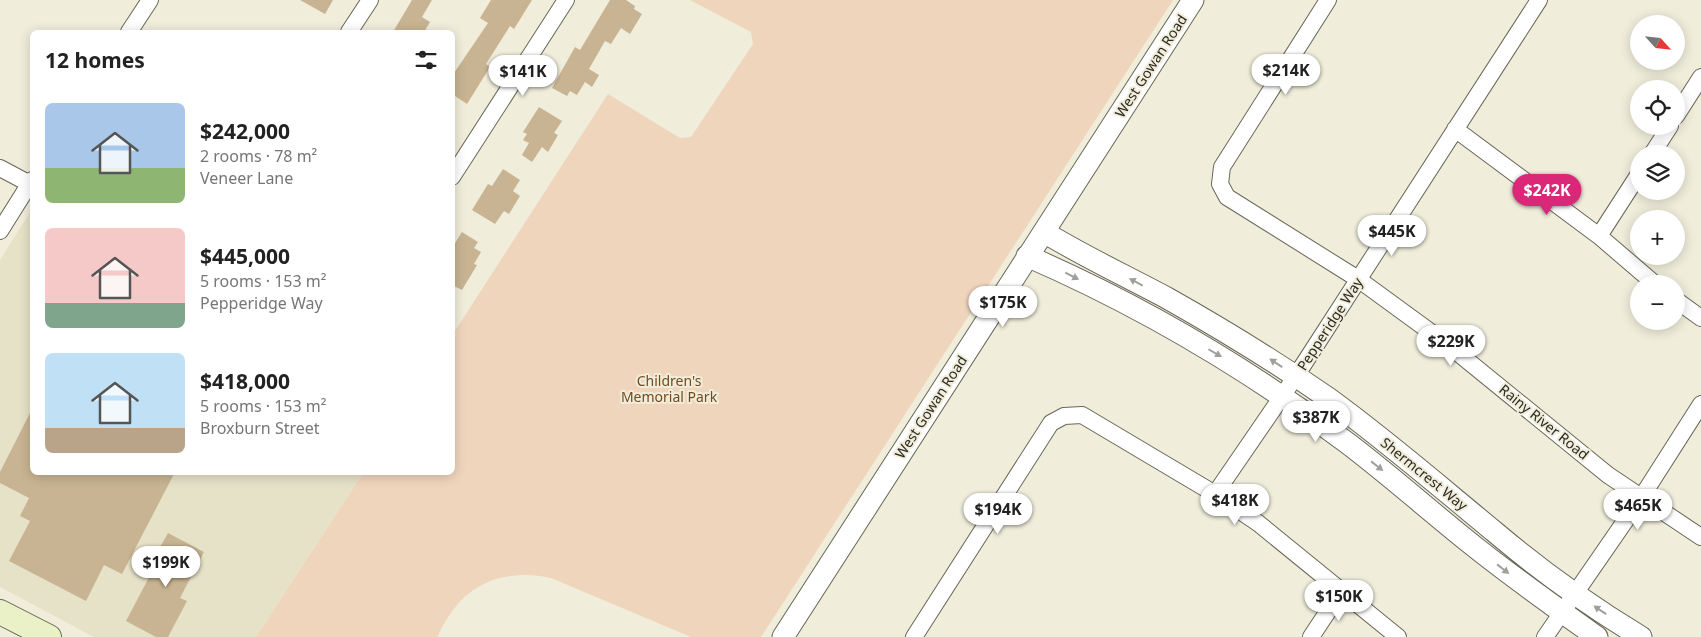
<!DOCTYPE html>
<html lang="en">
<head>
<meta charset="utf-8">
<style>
  :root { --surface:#fff; --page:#f2f2f2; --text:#222; --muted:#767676; --accent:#db2777 }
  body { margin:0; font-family:"Noto Sans",sans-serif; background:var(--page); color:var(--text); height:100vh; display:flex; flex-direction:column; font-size:19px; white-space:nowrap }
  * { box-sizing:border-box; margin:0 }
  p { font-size:16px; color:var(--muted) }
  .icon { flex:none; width:28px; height:28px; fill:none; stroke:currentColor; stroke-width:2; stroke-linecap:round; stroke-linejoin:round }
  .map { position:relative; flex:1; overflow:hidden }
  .panel { position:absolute; left:30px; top:30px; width:425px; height:445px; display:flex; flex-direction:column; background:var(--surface); border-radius:8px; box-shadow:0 2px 12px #0003 }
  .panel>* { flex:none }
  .needle { width:32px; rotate:117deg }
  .fabs { position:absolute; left:1630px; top:15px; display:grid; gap:10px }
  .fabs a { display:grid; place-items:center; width:55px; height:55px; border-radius:50%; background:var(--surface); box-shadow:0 2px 12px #0003; font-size:25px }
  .price { position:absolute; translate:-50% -42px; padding:0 11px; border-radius:18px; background:#fff; color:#222; font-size:16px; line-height:32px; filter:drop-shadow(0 1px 2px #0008) }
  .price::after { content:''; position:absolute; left:50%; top:30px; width:15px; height:11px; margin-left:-8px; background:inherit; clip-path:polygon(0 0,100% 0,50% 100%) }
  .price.current { background:var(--accent); color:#fff }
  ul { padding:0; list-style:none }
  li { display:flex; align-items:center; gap:15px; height:125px; padding:0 15px }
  li span { display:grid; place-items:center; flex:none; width:140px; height:100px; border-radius:8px; color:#555 }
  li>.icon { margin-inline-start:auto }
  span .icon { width:60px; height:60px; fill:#fffc; stroke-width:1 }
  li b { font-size:21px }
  h2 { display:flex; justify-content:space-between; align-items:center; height:60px; padding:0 15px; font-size:21px }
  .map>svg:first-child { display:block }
  .built { fill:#e6e2c8 }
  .green { fill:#f0d5bd }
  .building { fill:#c8b492 }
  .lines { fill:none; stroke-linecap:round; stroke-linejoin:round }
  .minor-casing { stroke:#696757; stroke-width:18 }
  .tertiary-casing { stroke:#696757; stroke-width:23 }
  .secondary-casing { stroke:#696757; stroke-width:26 }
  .minor { stroke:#fff; stroke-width:16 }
  .tertiary { stroke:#fff; stroke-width:21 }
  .secondary { stroke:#eaf1c7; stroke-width:24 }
  .oneway { fill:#a09f9c }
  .labels { text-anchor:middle; stroke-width:4; stroke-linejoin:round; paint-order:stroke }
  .street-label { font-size:14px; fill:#2b2a23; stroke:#f0eddb }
  .park-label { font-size:14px; fill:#74491e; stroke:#f0eddb }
</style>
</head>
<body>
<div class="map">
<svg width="1701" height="637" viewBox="0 0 1701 637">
  <rect width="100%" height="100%" fill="#f0eddb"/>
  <path class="built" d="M 32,209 L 32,472 L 363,473 L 256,637 L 94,637 L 0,587 L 0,260 Z"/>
  <path class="green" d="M 690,0 L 1173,0 L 761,637 L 691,637 L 551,578 C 513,570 477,578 453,610 C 447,619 441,627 438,637 L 256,637 L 363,473 L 452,472 L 453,334 L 608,94 L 680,138 L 691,137 L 753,44 L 751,32 Z"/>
  <path class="building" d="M 300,0 L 333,0 L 325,14 Z
    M 412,0 L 432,0 L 422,17 L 430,22 L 424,32 L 393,32 Z
    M 491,0 L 532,0 L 514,29 L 510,26 L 486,64 L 490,67 L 467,104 L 452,94 L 452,76 L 488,23 L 480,18 Z
    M 610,0 L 626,0 L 635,6 L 634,9 L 642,14 L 630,34 L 621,28 L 611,44 L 605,41 L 589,69 L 599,75 L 592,87 L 585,82 L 577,95 L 570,91 L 567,96 L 552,88 L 575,47 L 580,50 Z
    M 539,107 L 562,121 L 554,133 L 558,135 L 548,152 L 542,147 L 532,162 L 522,155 L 529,143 L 523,140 L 527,134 L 523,132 Z
    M 503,169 L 520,180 L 513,191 L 520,196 L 509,214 L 504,211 L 495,224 L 472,210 L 488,184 L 492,186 Z
    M 462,232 L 478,242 L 474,248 L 481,252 L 474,264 L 477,265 L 462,290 L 452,285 L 452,248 Z
    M 32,409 L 32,472 L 175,472 L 122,574 L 104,565 L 86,601 L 9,561 L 30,521 L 20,516 L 29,498 L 0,483 L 0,472 Z
    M 168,533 L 204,552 L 180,598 L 187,601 L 168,637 L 156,637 L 126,621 L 156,564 L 152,562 Z"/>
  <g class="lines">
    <g class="minor-casing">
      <path id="minor" d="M 1328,0 L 1222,167 L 1220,184 L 1227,197 L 1358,279 L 1447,344 L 1608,475 L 1701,537
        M 129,32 L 150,0
        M 349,32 L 370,0
        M 1676,116 L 1701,77
        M 1455,129 L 1599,236 L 1655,284
        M 1652,154 L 1670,126
        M 0,168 L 30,184
        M 452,177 L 566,0
        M 0,231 L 32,180
        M 1599,236 L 1639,174
        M 1676,300 L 1701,318
        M 1215,494 L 1296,376 L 1539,0
        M 914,637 L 1051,423 L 1064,416 L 1082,415 L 1215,494 L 1258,523 L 1398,637
        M 1311,637 L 1342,590
        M 1545,637 L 1641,498 L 1701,404"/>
    </g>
    <g class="tertiary-casing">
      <path id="tertiary" d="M 1044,232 C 1083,256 1126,276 1167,298 C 1222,329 1276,362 1328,398 C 1386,440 1440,487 1496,533 C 1541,571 1590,606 1641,637
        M 1027,256 C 1140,305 1248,369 1346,442 C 1391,476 1432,513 1475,547 C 1515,579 1556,608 1597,637
        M 783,637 L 1193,0"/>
    </g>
    <g class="secondary-casing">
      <path id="secondary" d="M 0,612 L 49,637"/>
    </g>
    <use href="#minor" class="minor"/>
    <use href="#tertiary" class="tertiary"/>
    <use href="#secondary" class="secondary"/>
  </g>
  <defs><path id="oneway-solid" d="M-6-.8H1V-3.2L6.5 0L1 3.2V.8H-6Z" transform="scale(1.25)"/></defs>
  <g class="oneway">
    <use href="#oneway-solid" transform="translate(1072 276) rotate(27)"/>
    <use href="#oneway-solid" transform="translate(1136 282) rotate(-152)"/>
    <use href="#oneway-solid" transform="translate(1215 353) rotate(30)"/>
    <use href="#oneway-solid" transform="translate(1276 363) rotate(-147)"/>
    <use href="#oneway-solid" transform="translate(1377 466) rotate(38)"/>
    <use href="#oneway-solid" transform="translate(1503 569) rotate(38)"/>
    <use href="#oneway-solid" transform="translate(1600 610) rotate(-146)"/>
  </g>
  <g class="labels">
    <g class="street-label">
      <text transform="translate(1151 66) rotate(-57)" y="5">West Gowan Road</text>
      <text transform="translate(1330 324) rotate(-57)" y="5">Pepperidge Way</text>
      <text transform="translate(931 407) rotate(-57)" y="5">West Gowan Road</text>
      <text transform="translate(1544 422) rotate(39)" y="5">Rainy River Road</text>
      <text transform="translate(1424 474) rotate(39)" y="5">Shermcrest Way</text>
    </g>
    <g class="park-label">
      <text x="669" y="386">Children's<tspan x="669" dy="16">Memorial Park</tspan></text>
    </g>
  </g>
</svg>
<div class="fabs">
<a><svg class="needle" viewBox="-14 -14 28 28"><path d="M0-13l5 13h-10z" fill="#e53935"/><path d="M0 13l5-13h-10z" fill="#767676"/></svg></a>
<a><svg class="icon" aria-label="locate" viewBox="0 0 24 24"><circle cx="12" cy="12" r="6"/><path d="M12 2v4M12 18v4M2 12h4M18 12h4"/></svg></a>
<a><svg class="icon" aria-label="layers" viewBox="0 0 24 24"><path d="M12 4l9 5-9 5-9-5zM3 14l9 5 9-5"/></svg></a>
<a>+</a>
<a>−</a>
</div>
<b class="price" style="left:1286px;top:96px">$214K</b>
<b class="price" style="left:523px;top:97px">$141K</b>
<b class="price current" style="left:1547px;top:216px">$242K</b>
<b class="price" style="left:1392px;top:257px">$445K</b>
<b class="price" style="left:1003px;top:328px">$175K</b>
<b class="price" style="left:1451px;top:367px">$229K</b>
<b class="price" style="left:1316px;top:443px">$387K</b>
<b class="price" style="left:1235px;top:526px">$418K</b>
<b class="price" style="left:1638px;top:531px">$465K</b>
<b class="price" style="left:998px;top:535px">$194K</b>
<b class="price" style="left:166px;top:588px">$199K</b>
<b class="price" style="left:1339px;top:622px">$150K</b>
<section class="panel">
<h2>12 homes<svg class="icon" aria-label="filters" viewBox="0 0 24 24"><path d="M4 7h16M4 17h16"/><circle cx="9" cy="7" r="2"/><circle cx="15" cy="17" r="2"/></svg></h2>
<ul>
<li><span style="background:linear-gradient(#a9c7e8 65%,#8fb573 0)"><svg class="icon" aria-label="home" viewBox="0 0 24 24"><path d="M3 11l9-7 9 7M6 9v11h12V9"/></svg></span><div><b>$242,000</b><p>2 rooms · 78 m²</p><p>Veneer Lane</p></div></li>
<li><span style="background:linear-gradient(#f6c9c9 75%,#7fa58c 0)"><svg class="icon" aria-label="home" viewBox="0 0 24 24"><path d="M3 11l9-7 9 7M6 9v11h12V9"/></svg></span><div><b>$445,000</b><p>5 rooms · 153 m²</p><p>Pepperidge Way</p></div></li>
<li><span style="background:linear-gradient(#bfe0f5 75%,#b9a48a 0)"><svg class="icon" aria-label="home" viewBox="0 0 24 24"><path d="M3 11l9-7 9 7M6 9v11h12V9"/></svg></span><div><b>$418,000</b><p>5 rooms · 153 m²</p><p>Broxburn Street</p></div></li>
</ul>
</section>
</div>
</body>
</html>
